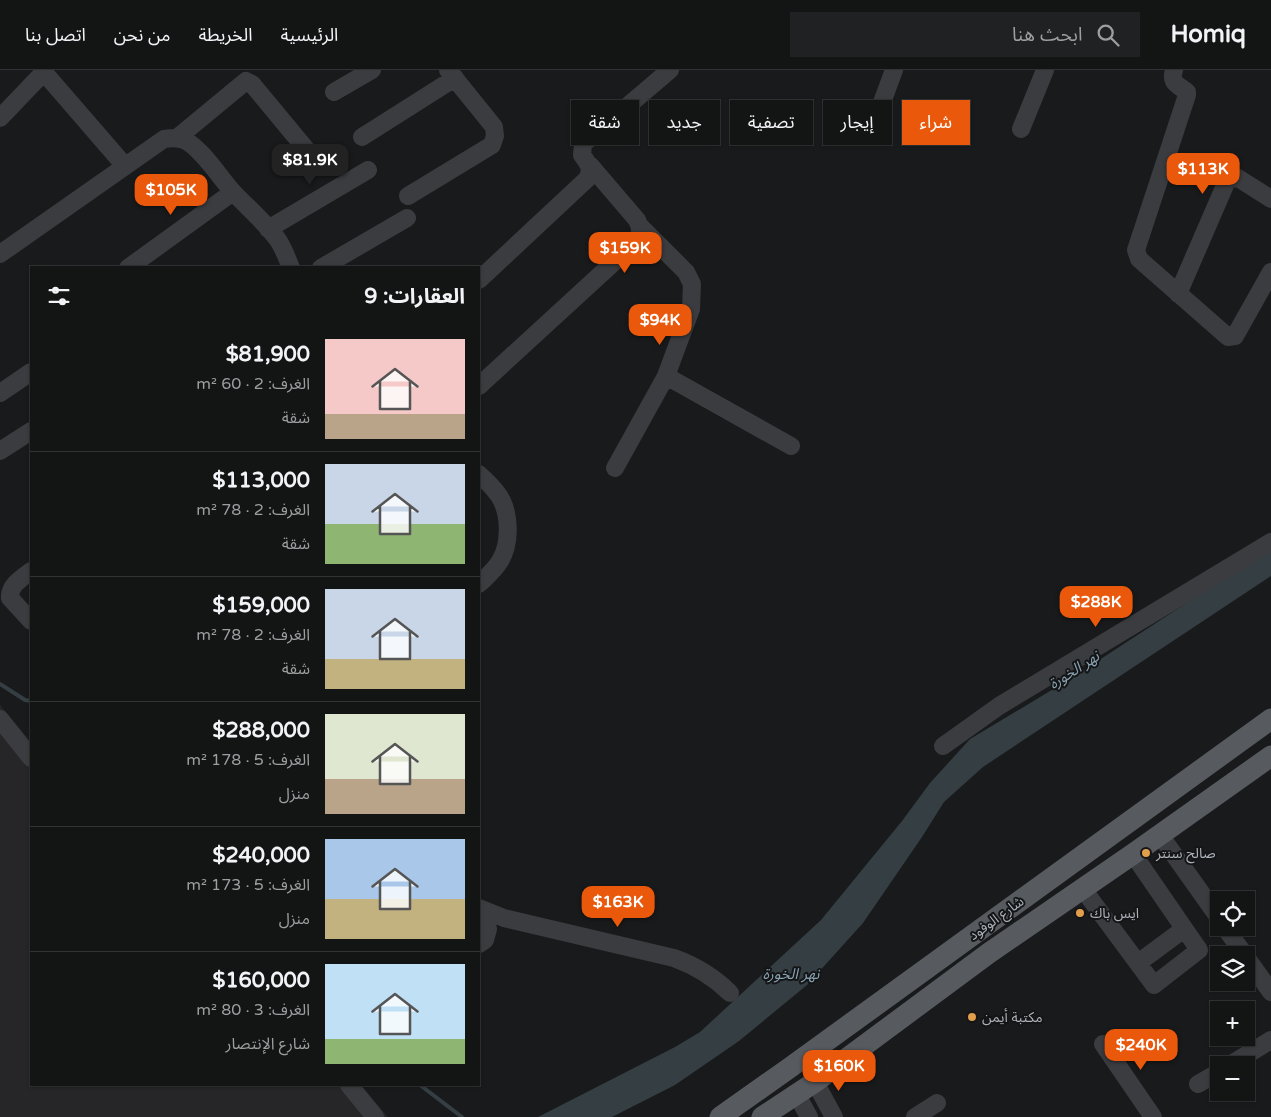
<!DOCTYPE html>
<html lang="ar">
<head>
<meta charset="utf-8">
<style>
  :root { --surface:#131414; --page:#202122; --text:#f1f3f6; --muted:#9d9ea0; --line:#323334; --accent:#ea580c }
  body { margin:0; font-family:"Varela Round","Noto Sans Arabic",sans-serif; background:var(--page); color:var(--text); direction:rtl; height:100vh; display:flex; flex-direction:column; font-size:19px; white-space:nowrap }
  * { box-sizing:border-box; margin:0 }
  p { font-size:16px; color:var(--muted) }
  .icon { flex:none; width:28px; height:28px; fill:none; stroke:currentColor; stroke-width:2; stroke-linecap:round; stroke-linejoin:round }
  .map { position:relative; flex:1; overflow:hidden; direction:ltr }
  .details { position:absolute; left:30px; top:196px; width:450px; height:820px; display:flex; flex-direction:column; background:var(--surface); border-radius:0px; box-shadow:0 1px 4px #0004,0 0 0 1px var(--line); direction:rtl }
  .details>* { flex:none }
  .guide { position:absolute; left:495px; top:30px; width:475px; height:45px; direction:rtl; display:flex; gap:10px }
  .buttons { position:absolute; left:1210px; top:821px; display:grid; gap:10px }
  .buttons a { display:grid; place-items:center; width:45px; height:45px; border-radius:0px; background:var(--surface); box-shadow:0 1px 4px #0004,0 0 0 1px var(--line); font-size:25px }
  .price { position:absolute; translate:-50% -42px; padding:0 11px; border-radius:10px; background:var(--accent); color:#fff; font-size:16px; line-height:32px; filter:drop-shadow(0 1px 2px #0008) }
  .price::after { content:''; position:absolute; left:50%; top:30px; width:15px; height:11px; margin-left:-8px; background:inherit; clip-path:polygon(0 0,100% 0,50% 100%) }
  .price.active { background:#222; color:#fff }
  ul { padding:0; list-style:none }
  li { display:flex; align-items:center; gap:15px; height:125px; padding:0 15px }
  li+li { border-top:1px solid var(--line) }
  li span { display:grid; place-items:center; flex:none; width:140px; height:100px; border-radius:0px; color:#555 }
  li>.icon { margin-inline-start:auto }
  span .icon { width:60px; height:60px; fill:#fffc; stroke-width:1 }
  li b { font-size:21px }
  h2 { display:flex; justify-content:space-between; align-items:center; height:60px; padding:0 15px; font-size:21px }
  .tag { padding:0 18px; border-radius:0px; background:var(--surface); box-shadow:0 1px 4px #0004,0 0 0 1px var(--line); font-size:18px; line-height:45px }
  .tag.active { background:var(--accent); color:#fff }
  header { display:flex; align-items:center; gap:30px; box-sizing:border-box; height:70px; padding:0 25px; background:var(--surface); border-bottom:1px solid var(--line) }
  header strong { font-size:24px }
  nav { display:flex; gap:28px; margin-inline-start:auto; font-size:18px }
  .search { width:350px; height:45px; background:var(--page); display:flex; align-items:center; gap:12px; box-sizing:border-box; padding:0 18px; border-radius:0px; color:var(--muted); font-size:19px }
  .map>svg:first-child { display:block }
  .built { fill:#262628 }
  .water { fill:#343e43 }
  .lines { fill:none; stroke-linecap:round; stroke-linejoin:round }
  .stream { stroke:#343e43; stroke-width:4 }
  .minor { stroke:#3b3c40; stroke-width:18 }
  .major { stroke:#575a5f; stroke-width:21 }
  .poi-dot { fill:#e19e4b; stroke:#141516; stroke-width:2 }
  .labels { text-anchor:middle; stroke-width:4; stroke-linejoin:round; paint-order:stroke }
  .poi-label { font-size:14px; fill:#adb2ba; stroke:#141516; text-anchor:start }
  .street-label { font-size:14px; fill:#adb2ba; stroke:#141516 }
  .water-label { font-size:15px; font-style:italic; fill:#88a2b1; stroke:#141516 }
</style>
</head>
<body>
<header>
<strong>Homiq</strong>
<div class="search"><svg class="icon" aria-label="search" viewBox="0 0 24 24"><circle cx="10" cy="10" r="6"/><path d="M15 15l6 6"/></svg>ابحث هنا</div>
<nav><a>الرئيسية</a><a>الخريطة</a><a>من نحن</a><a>اتصل بنا</a></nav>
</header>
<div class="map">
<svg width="1271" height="1047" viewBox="0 0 1271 1047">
  <rect width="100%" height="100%" fill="#191a1b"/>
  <path class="built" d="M 0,635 L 31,672 L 31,1015 L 361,1015 L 388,1047 L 0,1047 Z"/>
  <path class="water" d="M 1271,478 L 1271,506 L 983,697 L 944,732 L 922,767 L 863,853 L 807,915 L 739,971 L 675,1015 L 612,1047 L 538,1047 L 675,977 L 700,962 L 821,850 L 902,751 L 930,713 L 970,669 L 1070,609 Z"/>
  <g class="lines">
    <path class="stream" d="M 0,614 L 25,630 L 31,631
      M 420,1015 L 462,1047"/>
    <path class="minor" d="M 42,0 L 125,96
      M 1174,0 C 1170,13 1177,14 1187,22 L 1187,25 L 1136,180 L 1139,189 L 1228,267 L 1235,266 L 1271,202
      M 334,22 L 372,0
      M 0,48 L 43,3
      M 874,54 L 894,0
      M 1021,59 L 1045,0
      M 362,67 L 455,8
      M 177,68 L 246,11 L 252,14 L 310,84
      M 408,126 L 492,75 L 495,66 L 494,57 L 448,0
      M 268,159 L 368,100
      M 0,184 L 164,69 C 172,68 179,67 186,71 C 202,79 221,109 233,122 C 248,138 265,152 278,170 C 284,179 287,188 291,198
      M 128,198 L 233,122
      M 321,198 L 407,148
      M 479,210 L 587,109 C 593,99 588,93 582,85 L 583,74 L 670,0
      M 1178,224 L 1226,113 L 1230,109 L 1238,108 L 1271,129
      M 666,306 L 791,376
      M 479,316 L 637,171 C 641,163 641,158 637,150 L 590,95
      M 0,323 L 31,302
      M 0,381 L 31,361
      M 615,398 L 666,306 L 691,239 L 692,214 L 686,202 L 641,157
      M 479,404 C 487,412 497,420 502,431 C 510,448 510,475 500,491 C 495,500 486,507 479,514
      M 31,501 C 22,508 9,515 10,528 L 31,551
      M 0,649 L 31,688
      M 943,676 L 999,636 L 1271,472
      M 1160,765 L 1219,848
      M 1083,819 L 1154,915 L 1199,880 L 1133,784
      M 479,838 L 504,848 L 674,888 C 696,896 714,907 730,923
      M 479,847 L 488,859 L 485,870 L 479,874
      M 1225,858 L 1245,885
      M 1246,887 L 1271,922
      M 1138,893 L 1184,859
      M 1103,974 L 1153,1047
      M 1230,995 L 1271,970
      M 815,1012 L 834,1047
      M 1198,1014 L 1219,1002
      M 349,1015 L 375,1047
      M 796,1023 L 809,1047
      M 915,1047 L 937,1033"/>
    <path class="major" d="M 720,1047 L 788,999 L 1271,649
      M 762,1047 L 815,1012 L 989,883 L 1133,784 L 1271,686"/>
  </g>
  <g class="poi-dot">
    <circle cx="1146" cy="783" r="5"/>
    <circle cx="1080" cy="843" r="5"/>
    <circle cx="972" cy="947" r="5"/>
  </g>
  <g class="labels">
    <g class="poi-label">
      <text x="1156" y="788">صالح سنتر</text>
      <text x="1090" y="848">ايس باك</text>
      <text x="982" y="952">مكتبة أيمن</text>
    </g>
    <g class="street-label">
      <text transform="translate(996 848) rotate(-36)" y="5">شارع الوفود</text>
    </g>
    <g class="water-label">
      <text transform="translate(1074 600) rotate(-33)" y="5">نهر الخورة</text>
      <text x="791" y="909">نهر الخورة</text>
    </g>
  </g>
</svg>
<div class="buttons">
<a><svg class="icon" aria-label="locate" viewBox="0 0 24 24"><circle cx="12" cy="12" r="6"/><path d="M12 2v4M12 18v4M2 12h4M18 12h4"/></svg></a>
<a><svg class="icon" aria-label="layers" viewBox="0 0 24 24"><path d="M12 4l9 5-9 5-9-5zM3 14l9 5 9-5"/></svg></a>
<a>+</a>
<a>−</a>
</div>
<b class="price active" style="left:310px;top:116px">$81.9K</b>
<b class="price" style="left:1203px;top:125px">$113K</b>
<b class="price" style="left:171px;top:146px">$105K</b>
<b class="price" style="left:625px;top:204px">$159K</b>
<b class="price" style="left:660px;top:276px">$94K</b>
<b class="price" style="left:1096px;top:558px">$288K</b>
<b class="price" style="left:618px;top:858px">$163K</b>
<b class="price" style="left:1141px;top:1001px">$240K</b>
<b class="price" style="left:839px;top:1022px">$160K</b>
<div class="guide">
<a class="tag active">شراء</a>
<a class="tag">إيجار</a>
<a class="tag">تصفية</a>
<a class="tag">جديد</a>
<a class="tag">شقة</a>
</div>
<section class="details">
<h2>العقارات: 9<svg class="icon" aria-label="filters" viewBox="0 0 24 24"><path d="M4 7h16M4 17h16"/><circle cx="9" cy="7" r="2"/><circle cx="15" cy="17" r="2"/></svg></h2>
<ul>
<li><span style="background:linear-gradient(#f6c9c9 75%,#b9a48a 0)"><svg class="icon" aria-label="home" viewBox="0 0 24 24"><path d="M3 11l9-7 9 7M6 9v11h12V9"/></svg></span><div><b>$81,900</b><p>الغرف: 2 · 60 m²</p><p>شقة</p></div></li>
<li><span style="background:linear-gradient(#c9d6e8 60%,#8fb573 0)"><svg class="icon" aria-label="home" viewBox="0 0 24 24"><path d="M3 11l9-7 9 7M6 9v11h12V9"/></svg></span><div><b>$113,000</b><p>الغرف: 2 · 78 m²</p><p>شقة</p></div></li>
<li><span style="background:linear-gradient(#c9d6e8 70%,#c2b280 0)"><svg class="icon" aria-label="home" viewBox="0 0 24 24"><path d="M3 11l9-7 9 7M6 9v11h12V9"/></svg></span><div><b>$159,000</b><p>الغرف: 2 · 78 m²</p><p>شقة</p></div></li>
<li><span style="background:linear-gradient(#dfe7d0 65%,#b9a48a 0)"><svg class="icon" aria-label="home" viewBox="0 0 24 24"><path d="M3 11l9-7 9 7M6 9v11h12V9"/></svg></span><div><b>$288,000</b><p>الغرف: 5 · 178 m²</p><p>منزل</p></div></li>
<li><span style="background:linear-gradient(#a9c7e8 60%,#c2b280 0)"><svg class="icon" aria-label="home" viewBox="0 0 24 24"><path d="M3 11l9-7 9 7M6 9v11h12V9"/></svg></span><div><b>$240,000</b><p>الغرف: 5 · 173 m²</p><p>منزل</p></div></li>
<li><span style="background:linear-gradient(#bfe0f5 75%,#8fb573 0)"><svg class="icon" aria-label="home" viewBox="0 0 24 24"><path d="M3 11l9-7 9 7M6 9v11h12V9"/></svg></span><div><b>$160,000</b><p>الغرف: 3 · 80 m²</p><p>شارع الإنتصار</p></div></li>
</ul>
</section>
</div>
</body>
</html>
